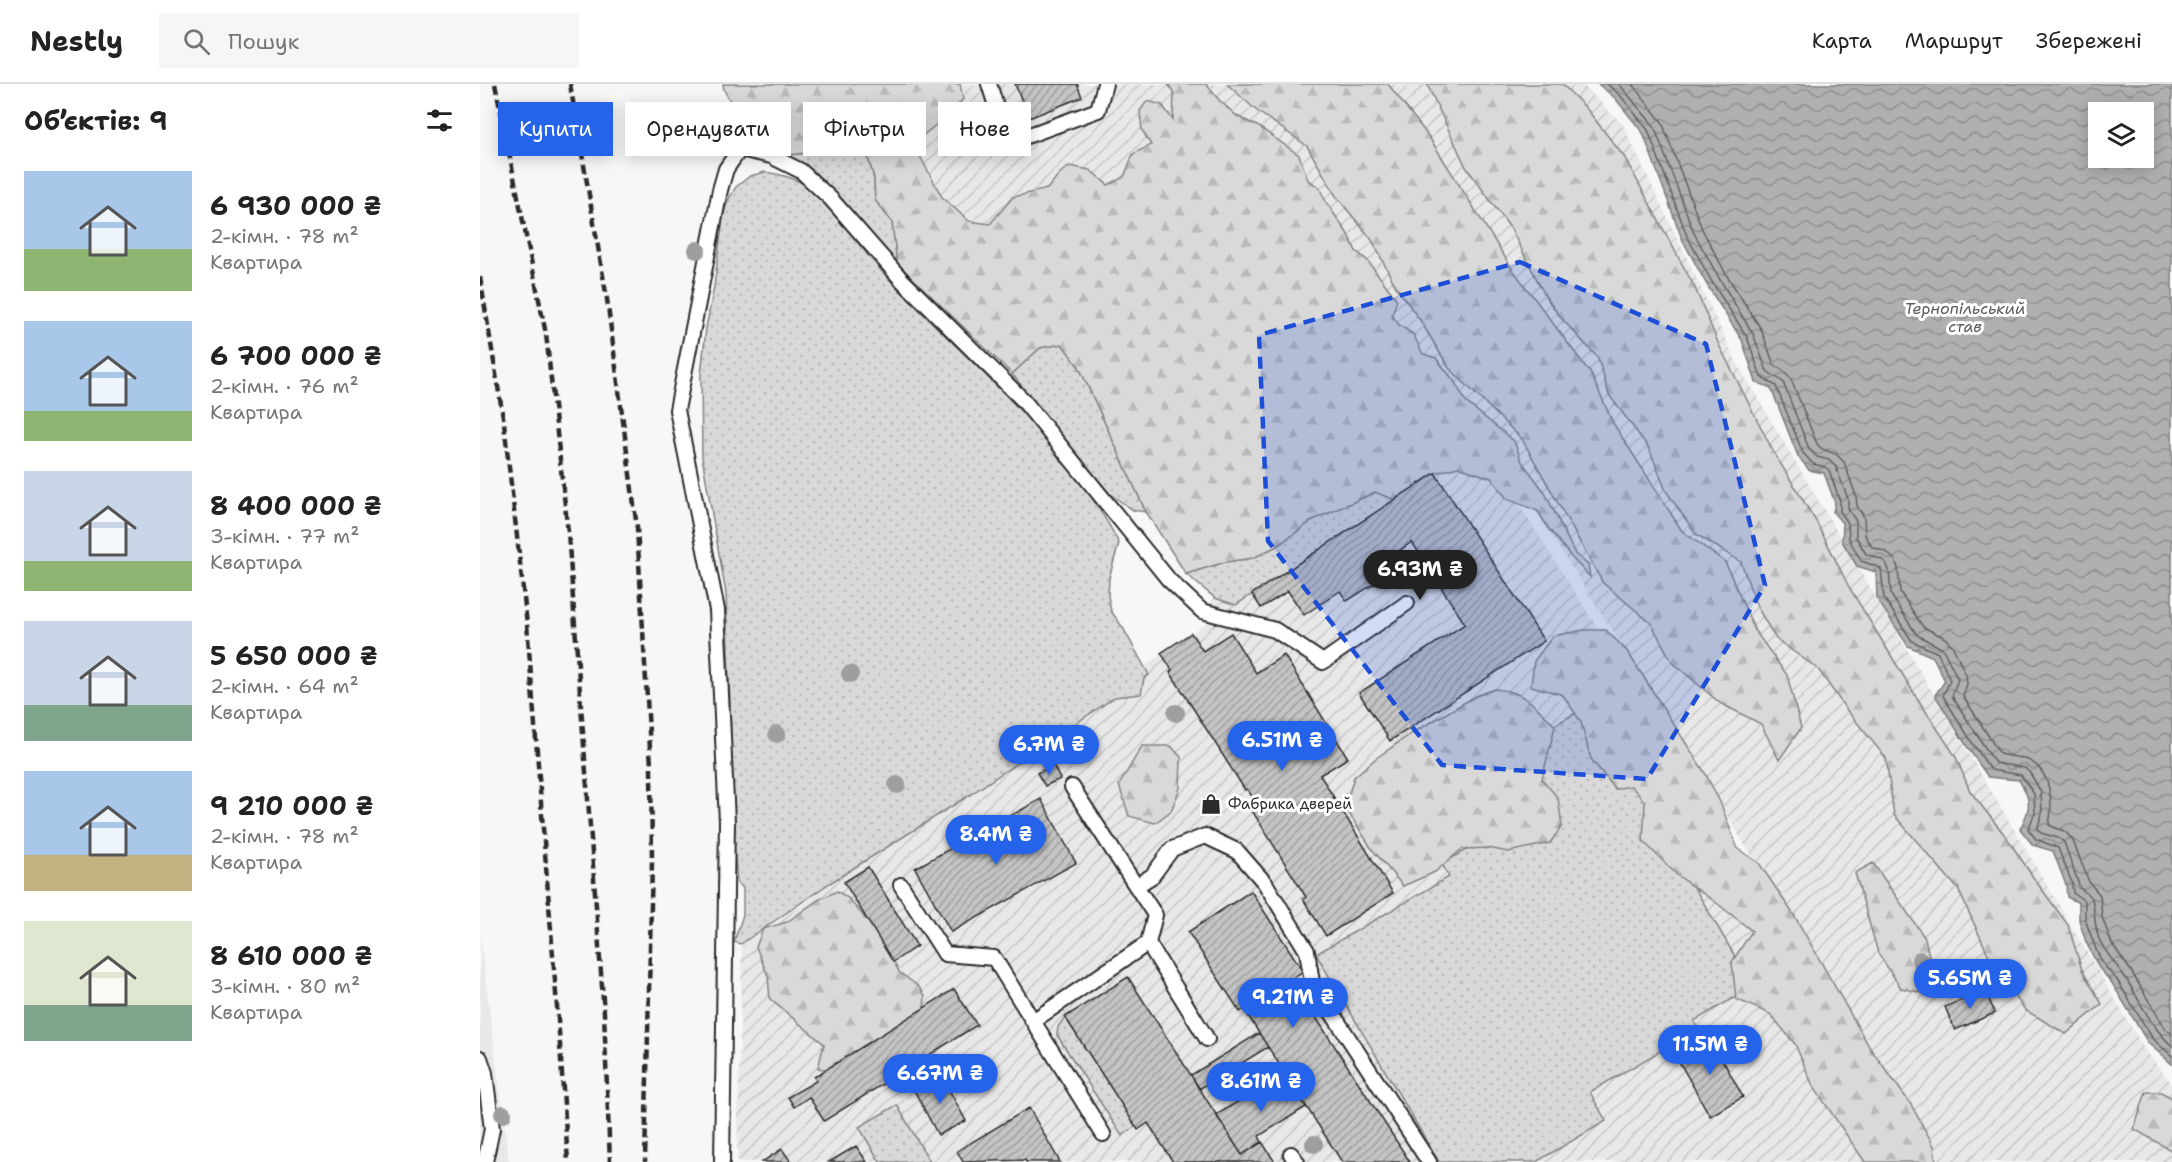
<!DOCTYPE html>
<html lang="uk">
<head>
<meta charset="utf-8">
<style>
  :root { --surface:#fff; --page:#f6f6f6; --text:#222; --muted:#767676; --line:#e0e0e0; --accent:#2563eb }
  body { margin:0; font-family:"Shantell Sans",sans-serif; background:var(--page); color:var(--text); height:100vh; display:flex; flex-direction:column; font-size:22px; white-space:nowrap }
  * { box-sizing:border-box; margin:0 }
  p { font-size:20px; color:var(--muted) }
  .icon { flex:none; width:33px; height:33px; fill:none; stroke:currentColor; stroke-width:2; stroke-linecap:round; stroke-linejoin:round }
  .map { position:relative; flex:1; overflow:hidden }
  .side { display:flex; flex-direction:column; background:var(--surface); width:480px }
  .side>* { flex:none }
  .banner { position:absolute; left:18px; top:18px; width:570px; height:54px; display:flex; gap:12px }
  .controls { position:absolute; left:1608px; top:18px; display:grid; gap:12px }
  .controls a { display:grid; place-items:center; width:66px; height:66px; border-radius:0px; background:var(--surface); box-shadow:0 3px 15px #0003; font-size:30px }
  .price { position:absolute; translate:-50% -51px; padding:0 14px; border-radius:21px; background:var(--accent); color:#fff; font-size:20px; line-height:39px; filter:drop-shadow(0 2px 3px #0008) }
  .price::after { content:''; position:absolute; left:50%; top:36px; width:18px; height:14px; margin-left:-9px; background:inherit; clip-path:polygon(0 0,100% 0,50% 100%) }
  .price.selected { background:#222; color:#fff }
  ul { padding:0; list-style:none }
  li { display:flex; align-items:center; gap:18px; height:150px; padding:0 24px }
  li span { display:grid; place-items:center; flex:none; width:168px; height:120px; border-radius:0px; color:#555 }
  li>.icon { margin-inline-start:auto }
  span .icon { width:72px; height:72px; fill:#fffc; stroke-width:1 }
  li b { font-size:26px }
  h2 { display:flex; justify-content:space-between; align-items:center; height:72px; padding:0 24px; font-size:26px }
  .chip { padding:0 21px; border-radius:0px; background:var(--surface); box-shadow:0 3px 15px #0003; font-size:21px; line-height:54px }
  .chip.selected { background:var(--accent); color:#fff }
  header { display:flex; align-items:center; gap:36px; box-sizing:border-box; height:84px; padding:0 30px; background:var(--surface); border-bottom:2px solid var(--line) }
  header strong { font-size:28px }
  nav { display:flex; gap:33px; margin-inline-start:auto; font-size:21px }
  .search { width:420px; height:54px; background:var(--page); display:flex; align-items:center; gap:15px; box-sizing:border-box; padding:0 21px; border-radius:0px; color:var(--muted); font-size:22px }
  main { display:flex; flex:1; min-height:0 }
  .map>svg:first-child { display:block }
  .built { fill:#e8e8e8 }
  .industrial { fill:url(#industrial-furrows) }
  .green { fill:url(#green-dots); stroke:#828282; stroke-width:1.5 }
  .forest { fill:url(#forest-firs); stroke:#828282; stroke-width:1.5 }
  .water { fill:url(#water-waves); stroke:#7b7b7b; stroke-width:1.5; fill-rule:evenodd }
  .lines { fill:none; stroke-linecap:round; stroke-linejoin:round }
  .shore { stroke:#606060; stroke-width:1.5 }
  .building { fill:url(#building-hatch); stroke:#2b2b2b; stroke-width:1.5 }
  .lane-casing { stroke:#2b2b2b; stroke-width:18 }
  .lane { stroke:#fff; stroke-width:14 }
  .rail { stroke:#2b2b2b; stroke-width:4.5; stroke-dasharray:9 4.5; stroke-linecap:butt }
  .tree { fill:#9e9e9e }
  .marked { fill:#1d4ed8; fill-opacity:0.2; stroke:#1d4ed8; stroke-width:4.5; stroke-dasharray:12 8; stroke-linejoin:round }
  .labels { text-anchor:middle; stroke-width:6; stroke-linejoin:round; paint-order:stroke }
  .poi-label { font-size:15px; fill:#2b2b2b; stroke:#fff; text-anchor:start }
  .water-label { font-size:16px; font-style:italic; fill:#5a5a5a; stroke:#fff }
</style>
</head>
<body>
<header>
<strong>Nestly</strong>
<div class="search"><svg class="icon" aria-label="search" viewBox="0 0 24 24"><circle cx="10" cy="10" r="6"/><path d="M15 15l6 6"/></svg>Пошук</div>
<nav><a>Карта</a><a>Маршрут</a><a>Збережені</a></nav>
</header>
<main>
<section class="side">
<h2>Об’єктів: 9<svg class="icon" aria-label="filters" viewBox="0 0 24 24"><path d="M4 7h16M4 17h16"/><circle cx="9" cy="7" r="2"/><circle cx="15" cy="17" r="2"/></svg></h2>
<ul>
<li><span style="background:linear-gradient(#a9c7e8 65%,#8fb573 0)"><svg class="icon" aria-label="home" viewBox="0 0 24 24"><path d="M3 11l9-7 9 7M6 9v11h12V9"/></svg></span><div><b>6 930 000 ₴</b><p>2-кімн. · 78 m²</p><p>Квартира</p></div></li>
<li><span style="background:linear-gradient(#a9c7e8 75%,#8fb573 0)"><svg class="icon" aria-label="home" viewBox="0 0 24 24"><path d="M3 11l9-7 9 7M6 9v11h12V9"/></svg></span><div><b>6 700 000 ₴</b><p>2-кімн. · 76 m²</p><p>Квартира</p></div></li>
<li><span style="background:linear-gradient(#c9d6e8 75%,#8fb573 0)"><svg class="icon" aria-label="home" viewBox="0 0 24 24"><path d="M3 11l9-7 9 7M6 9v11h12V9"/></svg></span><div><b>8 400 000 ₴</b><p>3-кімн. · 77 m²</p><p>Квартира</p></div></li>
<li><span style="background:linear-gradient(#c9d6e8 70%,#7fa58c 0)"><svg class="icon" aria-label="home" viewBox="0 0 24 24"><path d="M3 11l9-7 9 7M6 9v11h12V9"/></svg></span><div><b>5 650 000 ₴</b><p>2-кімн. · 64 m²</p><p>Квартира</p></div></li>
<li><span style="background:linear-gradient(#a9c7e8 70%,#c2b280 0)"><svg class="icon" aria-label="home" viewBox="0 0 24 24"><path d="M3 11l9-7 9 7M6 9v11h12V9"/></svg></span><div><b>9 210 000 ₴</b><p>2-кімн. · 78 m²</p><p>Квартира</p></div></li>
<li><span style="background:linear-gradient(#dfe7d0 70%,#7fa58c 0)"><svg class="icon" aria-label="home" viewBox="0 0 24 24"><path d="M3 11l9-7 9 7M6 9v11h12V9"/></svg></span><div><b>8 610 000 ₴</b><p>3-кімн. · 80 m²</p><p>Квартира</p></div></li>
</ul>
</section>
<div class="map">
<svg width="1692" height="1078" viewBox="0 0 1692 1078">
  <defs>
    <pattern id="industrial-furrows" width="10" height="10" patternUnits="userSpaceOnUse" patternTransform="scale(1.5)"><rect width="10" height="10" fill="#e8e8e8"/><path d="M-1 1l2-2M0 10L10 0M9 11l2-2" fill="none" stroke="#c7c7c7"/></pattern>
    <pattern id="green-dots" width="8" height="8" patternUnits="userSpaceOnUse" patternTransform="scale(1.5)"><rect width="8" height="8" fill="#d9d9d9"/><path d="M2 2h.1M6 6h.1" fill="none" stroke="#bababa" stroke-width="1.8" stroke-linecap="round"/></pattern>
    <pattern id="forest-firs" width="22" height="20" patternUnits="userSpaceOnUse" patternTransform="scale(1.5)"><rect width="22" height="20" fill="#d9d9d9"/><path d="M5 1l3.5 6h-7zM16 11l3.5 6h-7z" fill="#bababa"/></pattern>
    <pattern id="water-waves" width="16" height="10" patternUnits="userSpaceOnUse" patternTransform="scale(1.5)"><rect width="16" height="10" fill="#b0b0b0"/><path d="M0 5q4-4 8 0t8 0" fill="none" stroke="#8f8f8f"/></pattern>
    <pattern id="building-hatch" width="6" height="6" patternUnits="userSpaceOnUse" patternTransform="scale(1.5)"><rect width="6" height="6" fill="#c4c4c4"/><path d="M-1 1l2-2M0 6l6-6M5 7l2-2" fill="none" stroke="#9f9f9f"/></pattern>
  </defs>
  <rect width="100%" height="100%" fill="#f7f7f7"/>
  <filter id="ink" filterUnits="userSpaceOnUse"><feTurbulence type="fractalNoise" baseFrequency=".0167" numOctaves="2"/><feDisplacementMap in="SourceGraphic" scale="12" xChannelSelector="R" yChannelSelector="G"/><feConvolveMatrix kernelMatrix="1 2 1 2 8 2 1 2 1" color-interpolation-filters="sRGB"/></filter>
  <g filter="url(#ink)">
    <path class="built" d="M 0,853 L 29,1078 L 0,1078 Z"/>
    <path class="industrial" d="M 317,0 L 1102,0 L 1143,41 L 1258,281 L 1665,966 L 1692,1000 L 1692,1078 L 1459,1078 L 1151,575 L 1002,345 L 760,481 L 403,85 Z
      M 999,358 L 1243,741 L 1443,1078 L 257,1078 L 262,862 L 738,531 L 730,517 Z"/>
    <path class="green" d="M 362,66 L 386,66 L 394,94 L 395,116 L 412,138 L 417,179 L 333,86 L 307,71 Z
      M 285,88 C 299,90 316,94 328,103 C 355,127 381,165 406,192 C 487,278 584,353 639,459 L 629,494 L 628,512 L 631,527 L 643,544 L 669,591 L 664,594 L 661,610 L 635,613 L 488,712 L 350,799 L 261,860 L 254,858 L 263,831 L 263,804 L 257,799 L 252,733 L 252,679 L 246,509 L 222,373 L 221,291 L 226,244 L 234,203 L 243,133 L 248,116 L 256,103 L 270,92 Z
      M 582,260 L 599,283 L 666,428 L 653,426 L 630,410 L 532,290 L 560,264 Z
      M 896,408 L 915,416 L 756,521 L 735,514 L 706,490 L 745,478 L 773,474 L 797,462 L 833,436 Z
      M 1108,622 L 1273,903 L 1214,937 L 1218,945 L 1110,1008 L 1126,1037 L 1056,1078 L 959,1078 L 836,870 L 969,793 L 962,780 L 1072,715 L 1041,660 Z
      M 585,933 L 656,1042 L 642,1052 L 577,951 L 578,943 Z
      M 417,1021 L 450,1078 L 400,1078 L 379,1043 Z"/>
    <path class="forest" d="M 243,0 L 480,0 L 483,15 L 470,30 L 433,59 L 462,113 L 489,137 L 510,140 L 533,113 L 567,105 L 579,90 L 589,82 L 610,86 L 628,101 L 644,93 L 653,70 L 671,61 L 662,46 L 660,27 L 667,17 L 682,21 L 693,36 L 694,9 L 688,0 L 726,0 L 739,16 L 757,32 L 779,43 L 819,71 L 828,96 L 839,103 L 846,118 L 867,149 L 876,167 L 887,176 L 917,216 L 912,231 L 919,241 L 933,250 L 943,270 L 956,274 L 974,297 L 986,318 L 1034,357 L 1042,378 L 1064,407 L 1095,470 L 1108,481 L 1110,493 L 1092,474 L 1069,445 L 1058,427 L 1027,415 L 1011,394 L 978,383 L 955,389 L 915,416 L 895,408 L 833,436 L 797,462 L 773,474 L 745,478 L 706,490 L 666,428 L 599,283 L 582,260 L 560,264 L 532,290 L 417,179 L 412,138 L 395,116 L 394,94 L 386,67 L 362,66 L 307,71 L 283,63 L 265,44 L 244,6 Z
      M 747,0 L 908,0 L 949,53 L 1033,186 L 1111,290 L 1133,339 L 1202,447 L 1245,478 L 1275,547 L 1307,591 L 1321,644 L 1299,676 L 1281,640 L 1240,619 L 1192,578 L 1171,539 L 1123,499 L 1042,355 L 969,284 L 940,236 L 916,203 L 892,156 L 856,112 L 827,62 L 777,27 Z
      M 947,0 L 1082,0 L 1106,24 L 1145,74 L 1215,204 L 1239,261 L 1294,369 L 1337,439 L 1369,503 L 1437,614 L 1476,673 L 1490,707 L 1527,754 L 1555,796 L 1588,841 L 1602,886 L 1622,920 L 1586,950 L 1545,926 L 1515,885 L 1478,805 L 1414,731 L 1406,674 L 1366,625 L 1338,585 L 1296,555 L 1277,523 L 1261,478 L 1216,450 L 1186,407 L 1169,364 L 1129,311 L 1118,274 L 1081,234 L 1066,213 L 1031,145 L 986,83 Z
      M 1104,546 L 1126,546 L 1147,567 L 1225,689 L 1240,718 L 1258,765 L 1279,779 L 1314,831 L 1390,964 L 1430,1019 L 1454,1062 L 1456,1078 L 1385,1078 L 1333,1002 L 1315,960 L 1290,930 L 1256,915 L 1252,878 L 1272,847 L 1238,820 L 1197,791 L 1163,757 L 1165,718 L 1151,702 L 1135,705 L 1111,675 L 1101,638 L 1083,611 L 1051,602 L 1054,577 L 1073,552 Z
      M 1015,605 C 1044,607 1056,622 1075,642 L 1062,695 L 1078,714 L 1082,742 L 1070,759 L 1028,768 L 1008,764 L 982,765 L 955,788 L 923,802 L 892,765 L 865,723 L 874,693 L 895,675 L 931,650 L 970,627 L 996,612 Z
      M 662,662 L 691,662 L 701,673 L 700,704 L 691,727 L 675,739 L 649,732 L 639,701 Z
      M 1393,779 L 1445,854 L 1454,894 L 1447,910 L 1421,904 L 1398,869 L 1375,789 Z
      M 357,807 L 368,814 L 403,855 L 419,888 L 439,903 L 445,912 L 444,928 L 360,988 L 338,984 L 344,960 L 290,915 L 288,892 L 276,863 L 283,845 L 307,838 L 338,816 Z
      M 1666,1008 L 1681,1008 L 1692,1014 L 1692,1067 L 1654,1045 Z"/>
    <path class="water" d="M 1118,0 L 1692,0 L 1692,980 L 1668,959 L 1632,899 L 1619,884 L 1606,858 L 1599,836 L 1599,819 L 1587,813 L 1586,801 L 1573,767 L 1553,761 L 1540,745 C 1551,724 1552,716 1539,696 L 1508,693 L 1488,664 L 1455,611 L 1465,597 L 1453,573 L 1428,562 L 1397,515 L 1396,488 L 1377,482 L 1362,457 L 1363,440 L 1353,428 L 1355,419 L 1344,389 L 1329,386 L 1318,372 L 1291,304 L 1276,298 L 1262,256 L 1227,201 L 1202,155 L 1163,49 L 1135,14 ZM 1618,28 L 1664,28 L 1664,74 L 1618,74 Z"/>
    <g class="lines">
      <path class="shore" d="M 1127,0 L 1140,11 L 1168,46 L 1207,152 L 1232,198 L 1267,253 L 1281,293 L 1296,302 L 1323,369 L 1333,380 L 1345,383 L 1349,386 L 1360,417 L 1360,427 L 1368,439 L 1369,455 L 1381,477 L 1401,484 L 1404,514 L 1432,557 L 1458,569 L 1470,596 L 1463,612 L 1493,660 L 1511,686 L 1541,691 L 1554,710 L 1555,729 L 1548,745 L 1556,755 L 1578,764 L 1592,799 L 1593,809 L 1605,817 L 1605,835 L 1617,868 L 1624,881 L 1637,896 L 1673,955 L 1692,972
        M 1139,0 L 1174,42 L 1214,149 L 1239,194 L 1273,250 L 1287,287 L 1303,298 L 1329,365 L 1337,373 L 1349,376 L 1356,383 L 1368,415 L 1368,425 L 1376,437 L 1376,453 L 1386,470 L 1401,475 L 1406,479 L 1409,486 L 1411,511 L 1437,551 L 1463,565 L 1478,595 L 1472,612 L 1515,679 L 1545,684 L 1550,689 L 1561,708 L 1562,730 L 1557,745 L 1561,749 L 1578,754 L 1584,758 L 1600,804 L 1612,814 C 1615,828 1614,841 1619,855 C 1626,870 1636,880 1645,893 C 1660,917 1671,943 1692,962
        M 1152,0 L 1182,38 L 1222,145 L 1246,190 L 1281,245 L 1294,281 L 1304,287 L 1310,293 L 1337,360 L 1342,365 L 1356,370 L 1364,378 L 1376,412 L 1377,422 L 1384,433 L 1385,451 L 1392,463 L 1406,468 L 1415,476 L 1418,484 L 1420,508 L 1443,543 L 1465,554 L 1473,563 L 1486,591 L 1487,600 L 1483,612 L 1520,670 C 1529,673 1540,672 1548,676 C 1572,687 1573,720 1569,741 L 1586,748 L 1593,757 L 1609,798 L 1620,811 L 1622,833 L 1632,860 L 1651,887 L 1685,944 L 1692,950"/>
    </g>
    <path class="building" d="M 535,0 L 597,0 L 602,13 L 549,34 Z
      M 955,389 L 1064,557 L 910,657 L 879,609 L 985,540 L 932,458 L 916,469 L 924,481 L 867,517 L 860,507 L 824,531 L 808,507 L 781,524 L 772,510 Z
      M 711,549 L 723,567 L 751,549 L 776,589 L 804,571 L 868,674 L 840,691 L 913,809 L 846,852 L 823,815 L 826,813 L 771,725 L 778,721 L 767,705 L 765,706 L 690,588 L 692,586 L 681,569 Z
      M 573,681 L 580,695 L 565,702 L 557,689 Z
      M 561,715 L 596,779 L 471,848 L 435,784 Z
      M 388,783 L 437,862 L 413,878 L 364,798 Z
      M 771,807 L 823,887 L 811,895 L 930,1078 L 862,1078 L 779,949 L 764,925 L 760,928 L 708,848 Z
      M 648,893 L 762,1071 L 782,1058 L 795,1078 L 693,1078 L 668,1039 L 658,1046 L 585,933 Z
      M 474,905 L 497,941 L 344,1037 L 329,1013 L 314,1023 L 308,1013 L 336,997 L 334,993 Z
      M 1505,906 L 1515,929 L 1475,946 L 1465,923 Z
      M 779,949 L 788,963 L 719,1005 L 711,991 Z
      M 1230,953 L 1263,1013 L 1230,1032 L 1196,972 Z
      M 805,989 L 826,1023 L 779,1052 L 782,1058 L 762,1071 L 736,1031 Z
      M 461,991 L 486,1037 L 458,1051 L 434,1006 Z
      M 549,1024 L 580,1078 L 546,1078 L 545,1076 L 483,1078 L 477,1067 Z
      M 376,1062 L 387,1078 L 349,1078 Z
      M 302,1065 L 311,1078 L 282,1078 Z"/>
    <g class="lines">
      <g class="lane-casing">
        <path id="lane" d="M 509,0 L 522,41 L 544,53 L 618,26 L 625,0
          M 592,703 L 656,802 L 672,792 L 692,765 L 725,752 L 757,767 L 785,799 L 827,867 L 832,898 L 949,1078
          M 421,801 L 465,870 L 514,874 L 553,937
          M 656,802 L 675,831 L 668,859 L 727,955
          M 0,974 L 5,989 L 12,1045 L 5,1078
          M 623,1050 L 553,937 L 668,859
          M 811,1070 L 817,1078
          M 242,1078 L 247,738 L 237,526 L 197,326 L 240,106 L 246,85 L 260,65 L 291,72 L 321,87 L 351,115 L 421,195 L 543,316 L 689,496 L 722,527 L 795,546 L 843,578 L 927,519"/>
      </g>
      <use href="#lane" class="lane"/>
      <path class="rail" d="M 15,0 L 66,250 L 88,448 L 124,929 L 130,1078
        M 90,0 L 127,215 L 157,444 L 171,682 L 172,777 L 165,1078
        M 0,193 L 24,339 L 47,540 L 80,961 L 88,1078"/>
    </g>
    <g class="tree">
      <circle cx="217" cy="166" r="9"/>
      <circle cx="370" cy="590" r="9"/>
      <circle cx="696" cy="629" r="9"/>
      <circle cx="297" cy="650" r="9"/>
      <circle cx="417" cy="701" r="9"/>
      <circle cx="1440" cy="876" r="9"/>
      <circle cx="23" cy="1030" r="9"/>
      <circle cx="834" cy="1060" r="9"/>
    </g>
  </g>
  <path class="marked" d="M 1040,178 L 1226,260 L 1285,501 L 1167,695 L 962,681 L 788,457 L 779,251 Z"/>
  <defs>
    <g id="shop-bare" transform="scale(1.62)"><path d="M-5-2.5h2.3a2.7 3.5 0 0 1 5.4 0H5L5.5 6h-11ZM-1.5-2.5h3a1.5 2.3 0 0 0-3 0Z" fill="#2b2b2b" stroke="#fff" stroke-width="2.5" paint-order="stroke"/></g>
  </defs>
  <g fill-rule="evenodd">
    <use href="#shop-bare" x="731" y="720"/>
  </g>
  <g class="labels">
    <g class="poi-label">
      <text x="748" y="725">Фабрика дверей</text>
    </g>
    <g class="water-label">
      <text x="1485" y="230">Тернопільський<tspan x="1485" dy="18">став</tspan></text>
    </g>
  </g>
</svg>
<div class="controls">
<a><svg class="icon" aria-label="layers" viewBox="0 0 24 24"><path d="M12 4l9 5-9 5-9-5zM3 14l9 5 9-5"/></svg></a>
</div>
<b class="price selected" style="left:940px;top:517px">6.93M ₴</b>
<b class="price" style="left:802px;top:688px">6.51M ₴</b>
<b class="price" style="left:569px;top:692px">6.7M ₴</b>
<b class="price" style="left:516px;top:782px">8.4M ₴</b>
<b class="price" style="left:1490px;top:926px">5.65M ₴</b>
<b class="price" style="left:813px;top:945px">9.21M ₴</b>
<b class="price" style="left:1230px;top:992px">11.5M ₴</b>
<b class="price" style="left:460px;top:1021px">6.67M ₴</b>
<b class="price" style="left:781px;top:1029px">8.61M ₴</b>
<div class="banner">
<a class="chip selected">Купити</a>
<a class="chip">Орендувати</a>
<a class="chip">Фільтри</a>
<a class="chip">Нове</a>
</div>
</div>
</main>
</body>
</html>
